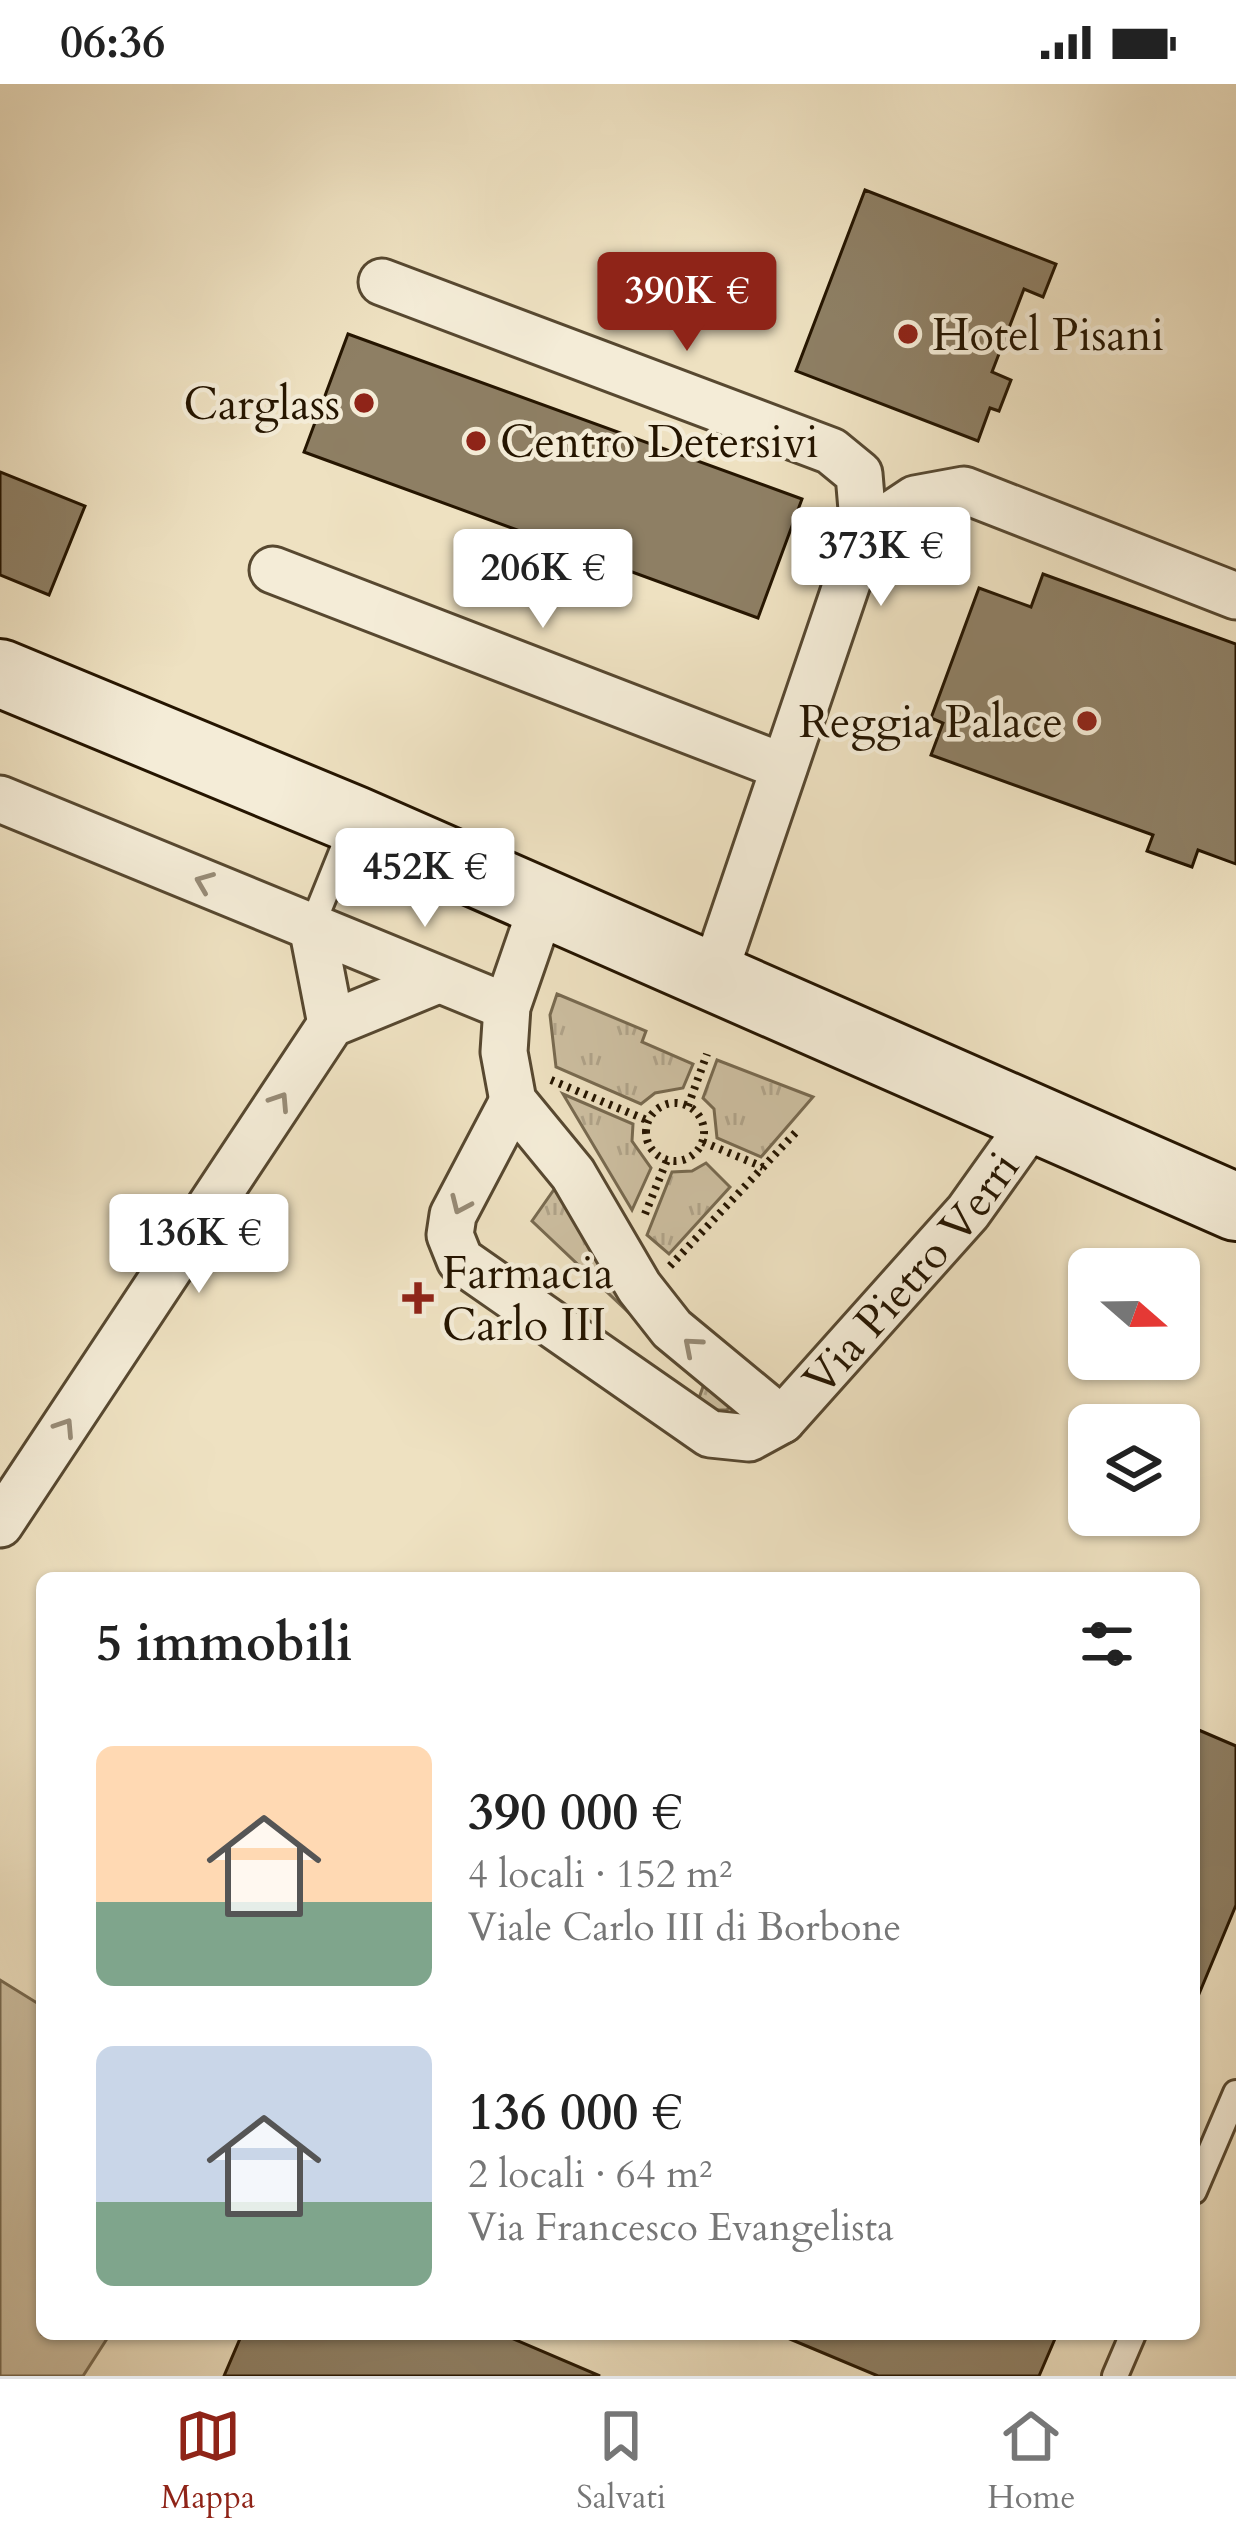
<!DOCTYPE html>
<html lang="it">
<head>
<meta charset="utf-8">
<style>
  :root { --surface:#fff; --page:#f2f2f2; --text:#222; --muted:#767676; --line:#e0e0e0; --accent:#8f2418 }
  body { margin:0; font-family:Cardo,serif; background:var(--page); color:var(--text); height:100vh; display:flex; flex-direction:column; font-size:45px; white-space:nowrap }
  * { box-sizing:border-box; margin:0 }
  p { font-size:39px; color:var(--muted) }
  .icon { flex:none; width:66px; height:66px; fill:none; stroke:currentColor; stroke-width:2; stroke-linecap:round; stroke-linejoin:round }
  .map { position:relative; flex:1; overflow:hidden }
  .sheet { position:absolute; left:36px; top:1488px; width:1164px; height:768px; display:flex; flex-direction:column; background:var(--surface); border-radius:18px; box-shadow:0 3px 9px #0004 }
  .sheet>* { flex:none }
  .needle { width:78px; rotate:110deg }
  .tools { position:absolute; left:1068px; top:1164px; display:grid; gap:24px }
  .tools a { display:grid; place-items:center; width:132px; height:132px; border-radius:18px; background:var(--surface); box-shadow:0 3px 9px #0004; font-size:60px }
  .price { position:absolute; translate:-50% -102px; padding:0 27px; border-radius:12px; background:#fff; color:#222; font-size:39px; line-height:78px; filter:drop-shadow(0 3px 6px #0008) }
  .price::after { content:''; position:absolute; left:50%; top:72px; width:36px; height:27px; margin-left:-18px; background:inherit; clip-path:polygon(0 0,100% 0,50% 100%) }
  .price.current { background:var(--accent); color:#fff }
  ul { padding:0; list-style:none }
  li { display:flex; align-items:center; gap:36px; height:300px; padding:0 60px }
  li span { display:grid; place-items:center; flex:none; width:336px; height:240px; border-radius:18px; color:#555 }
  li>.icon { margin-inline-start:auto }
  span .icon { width:144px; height:144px; fill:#fffc; stroke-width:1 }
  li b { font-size:51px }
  h2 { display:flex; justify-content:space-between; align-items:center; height:144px; padding:0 60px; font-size:51px }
  .status { display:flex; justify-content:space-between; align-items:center; height:84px; padding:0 60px; background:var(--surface); direction:ltr }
  .status svg { height:33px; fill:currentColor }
  .tabs { display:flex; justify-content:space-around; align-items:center; height:168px; border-top:3px solid var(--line); background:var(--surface); font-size:33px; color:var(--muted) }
  .tabs a { display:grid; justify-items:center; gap:6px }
  .tabs .current { color:var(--accent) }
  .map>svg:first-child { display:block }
  .grass { fill:url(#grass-tufts); stroke:#786a50; stroke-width:3 }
  .pitch { fill:#ccbea0; stroke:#786a50; stroke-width:3 }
  .building { fill:#8e7f64; stroke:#251500; stroke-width:3 }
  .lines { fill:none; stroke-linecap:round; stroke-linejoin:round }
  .service-casing { stroke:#574830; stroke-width:30 }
  .minor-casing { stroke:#574830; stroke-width:51 }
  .secondary-casing { stroke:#251500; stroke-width:72 }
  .path { stroke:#251500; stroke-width:8; stroke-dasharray:3 6; stroke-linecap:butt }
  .service { stroke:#f4ecd7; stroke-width:24 }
  .minor { stroke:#f4ecd7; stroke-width:45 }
  .secondary { stroke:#f4ecd7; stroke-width:66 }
  .oneway { stroke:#978b76 }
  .poi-dot { fill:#8f2418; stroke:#f4ecd7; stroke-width:4.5 }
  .labels { text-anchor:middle; stroke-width:9; stroke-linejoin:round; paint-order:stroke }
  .poi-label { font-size:45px; fill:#251500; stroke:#f4ecd7; text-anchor:start }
  .street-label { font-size:45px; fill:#251500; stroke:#f4ecd7 }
</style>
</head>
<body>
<div class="status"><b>06:36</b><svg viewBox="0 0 49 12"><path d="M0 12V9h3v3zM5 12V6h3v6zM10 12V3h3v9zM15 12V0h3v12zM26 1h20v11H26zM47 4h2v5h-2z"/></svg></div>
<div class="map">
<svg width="1236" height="2292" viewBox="0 0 1236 2292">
  <defs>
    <pattern id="grass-tufts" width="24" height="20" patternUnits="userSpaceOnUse" patternTransform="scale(3)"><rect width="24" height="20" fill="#ccbea0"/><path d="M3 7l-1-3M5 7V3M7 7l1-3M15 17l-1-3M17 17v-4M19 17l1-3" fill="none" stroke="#afa288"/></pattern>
  </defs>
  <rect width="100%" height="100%" fill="#eee1c1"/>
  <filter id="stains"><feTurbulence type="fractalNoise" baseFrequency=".00167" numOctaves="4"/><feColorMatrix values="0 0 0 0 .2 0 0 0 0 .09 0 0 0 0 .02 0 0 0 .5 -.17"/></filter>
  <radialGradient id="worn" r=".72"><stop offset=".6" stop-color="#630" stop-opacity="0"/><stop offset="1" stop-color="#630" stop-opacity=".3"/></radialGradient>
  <path class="grass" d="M 557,910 L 646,947 L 642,958 L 693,980 L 683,1004 L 655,1009 L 641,1020 L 556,983 L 550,931 Z
    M 717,976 L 813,1013 L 761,1073 L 717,1054 L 714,1025 L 703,1014 Z
    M 563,1010 L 633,1040 L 632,1057 L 651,1084 L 632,1126 Z
    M 706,1079 L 730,1103 L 669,1170 L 647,1151 L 672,1088 L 692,1087 Z
    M 560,1097 L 734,1315 L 727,1326 L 707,1326 L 699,1314 L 704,1300 L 532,1137 Z"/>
  <path class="pitch" d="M 0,1896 L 42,1922 L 42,2250 L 110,2250 L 83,2292 L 0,2292 Z"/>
  <path class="building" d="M 865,106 L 1056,180 L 1043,213 L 1024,205 L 992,288 L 1011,296 L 999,327 L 990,324 L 978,357 L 796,287 Z
    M 348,250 L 802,415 L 758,534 L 304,368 Z
    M 0,388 L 85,422 L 49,511 L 0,491 Z
    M 1043,490 L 1236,560 L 1236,780 L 1198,766 L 1192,783 L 1147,767 L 1153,751 L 931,671 L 943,639 L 931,634 L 979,504 L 1031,523 Z
    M 1194,1644 L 1236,1662 L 1236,1821 L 1194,1922 Z
    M 242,2250 L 502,2250 L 600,2292 L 224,2292 Z
    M 778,2250 L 1057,2250 L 1039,2292 L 878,2292 Z"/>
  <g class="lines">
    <g class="service-casing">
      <path id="service" d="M 312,842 L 354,738
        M 1194,2107 L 1236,2009
        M 1115,2292 L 1133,2250"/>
    </g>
    <g class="minor-casing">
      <g id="minor">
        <path d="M 382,198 L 831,367 L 859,390 L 864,449"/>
        <path d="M 273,486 L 784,683"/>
        <path d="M 0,715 L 507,923"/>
        <path d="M 543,819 L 507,923 L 504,968 L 513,1017 L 573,1090 L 639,1203 L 672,1245 L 782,1336"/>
        <path d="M 312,842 L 331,940"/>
        <path d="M 713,893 L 864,449 L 915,415 L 964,406 L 1236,512"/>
        <path id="s1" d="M 513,1017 L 453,1131 L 450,1151 L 460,1176 L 710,1350 L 749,1354 L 782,1336 L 968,1128 L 1035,1034"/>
        <path d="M 0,1440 L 331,940 L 438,896"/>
      </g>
    </g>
    <g class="secondary-casing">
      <path id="secondary" d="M 0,589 L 355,736 L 1236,1123"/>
    </g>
    <path class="path" d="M 551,996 L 649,1037
      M646 1048a29 29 0 1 1 58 0a29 29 0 1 1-58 0Z
      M 688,1022 L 707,970
      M 703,1058 L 763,1083
      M 645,1130 L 667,1076
      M 670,1182 L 797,1047"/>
    <use href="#service" class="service"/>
    <use href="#minor" class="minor"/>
    <use href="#secondary" class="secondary"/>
  </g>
  <defs><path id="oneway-chevron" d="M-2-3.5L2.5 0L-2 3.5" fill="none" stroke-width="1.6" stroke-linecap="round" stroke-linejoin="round" transform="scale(3)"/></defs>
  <g class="oneway">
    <use href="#oneway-chevron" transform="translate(204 798) rotate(-158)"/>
    <use href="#oneway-chevron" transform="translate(280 1017) rotate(-57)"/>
    <use href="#oneway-chevron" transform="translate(460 1121) rotate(114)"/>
    <use href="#oneway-chevron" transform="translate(692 1262) rotate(-139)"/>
    <use href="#oneway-chevron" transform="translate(65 1343) rotate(-57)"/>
  </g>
  <g class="poi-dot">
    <circle cx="908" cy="250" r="12"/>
    <circle cx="364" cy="319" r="12"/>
    <circle cx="476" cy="357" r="12"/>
    <circle cx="1087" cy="637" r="12"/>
    <path d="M412 1196h12v12h12v12h-12v12h-12v-12h-12v-12h12z"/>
  </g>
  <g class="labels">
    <g class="poi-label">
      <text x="932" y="266">Hotel Pisani</text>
      <text x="340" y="335" text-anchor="end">Carglass</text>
      <text x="500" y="373">Centro Detersivi</text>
      <text x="1063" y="653" text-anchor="end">Reggia Palace</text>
      <text x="442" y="1204">Farmacia<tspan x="442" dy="52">Carlo III</tspan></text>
    </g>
    <g class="street-label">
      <text dy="16" stroke="none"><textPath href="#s1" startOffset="753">Via Pietro Verri</textPath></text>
    </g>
  </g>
  <rect width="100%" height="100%" filter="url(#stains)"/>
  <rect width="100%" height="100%" fill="url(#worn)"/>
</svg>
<div class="tools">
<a><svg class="needle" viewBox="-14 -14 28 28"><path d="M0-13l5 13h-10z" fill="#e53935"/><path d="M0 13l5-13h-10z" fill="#767676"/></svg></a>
<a><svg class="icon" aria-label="layers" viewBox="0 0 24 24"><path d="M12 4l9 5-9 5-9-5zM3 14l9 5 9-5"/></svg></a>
</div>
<b class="price current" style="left:687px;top:270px">390K €</b>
<b class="price" style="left:881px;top:525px">373K €</b>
<b class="price" style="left:543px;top:547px">206K €</b>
<b class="price" style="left:425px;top:846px">452K €</b>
<b class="price" style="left:199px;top:1212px">136K €</b>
<section class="sheet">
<h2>5 immobili<svg class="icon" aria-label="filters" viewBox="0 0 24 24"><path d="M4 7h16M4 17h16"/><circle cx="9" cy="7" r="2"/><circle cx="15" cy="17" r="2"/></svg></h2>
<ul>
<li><span style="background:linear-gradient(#ffd9b3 65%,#7fa58c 0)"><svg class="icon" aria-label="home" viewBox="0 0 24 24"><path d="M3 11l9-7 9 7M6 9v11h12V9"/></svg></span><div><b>390 000 €</b><p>4 locali · 152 m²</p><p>Viale Carlo III di Borbone</p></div></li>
<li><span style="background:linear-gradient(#c9d6e8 65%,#7fa58c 0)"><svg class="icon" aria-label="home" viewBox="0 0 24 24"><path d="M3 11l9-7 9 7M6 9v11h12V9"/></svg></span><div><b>136 000 €</b><p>2 locali · 64 m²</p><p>Via Francesco Evangelista</p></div></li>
</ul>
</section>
</div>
<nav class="tabs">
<a class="current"><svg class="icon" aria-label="map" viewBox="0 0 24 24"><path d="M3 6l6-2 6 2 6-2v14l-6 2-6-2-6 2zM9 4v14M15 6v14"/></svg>Mappa</a>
<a><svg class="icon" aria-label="saved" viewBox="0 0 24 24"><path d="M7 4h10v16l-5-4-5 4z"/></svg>Salvati</a>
<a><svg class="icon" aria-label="home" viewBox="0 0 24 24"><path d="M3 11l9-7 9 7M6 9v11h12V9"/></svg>Home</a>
</nav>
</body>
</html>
